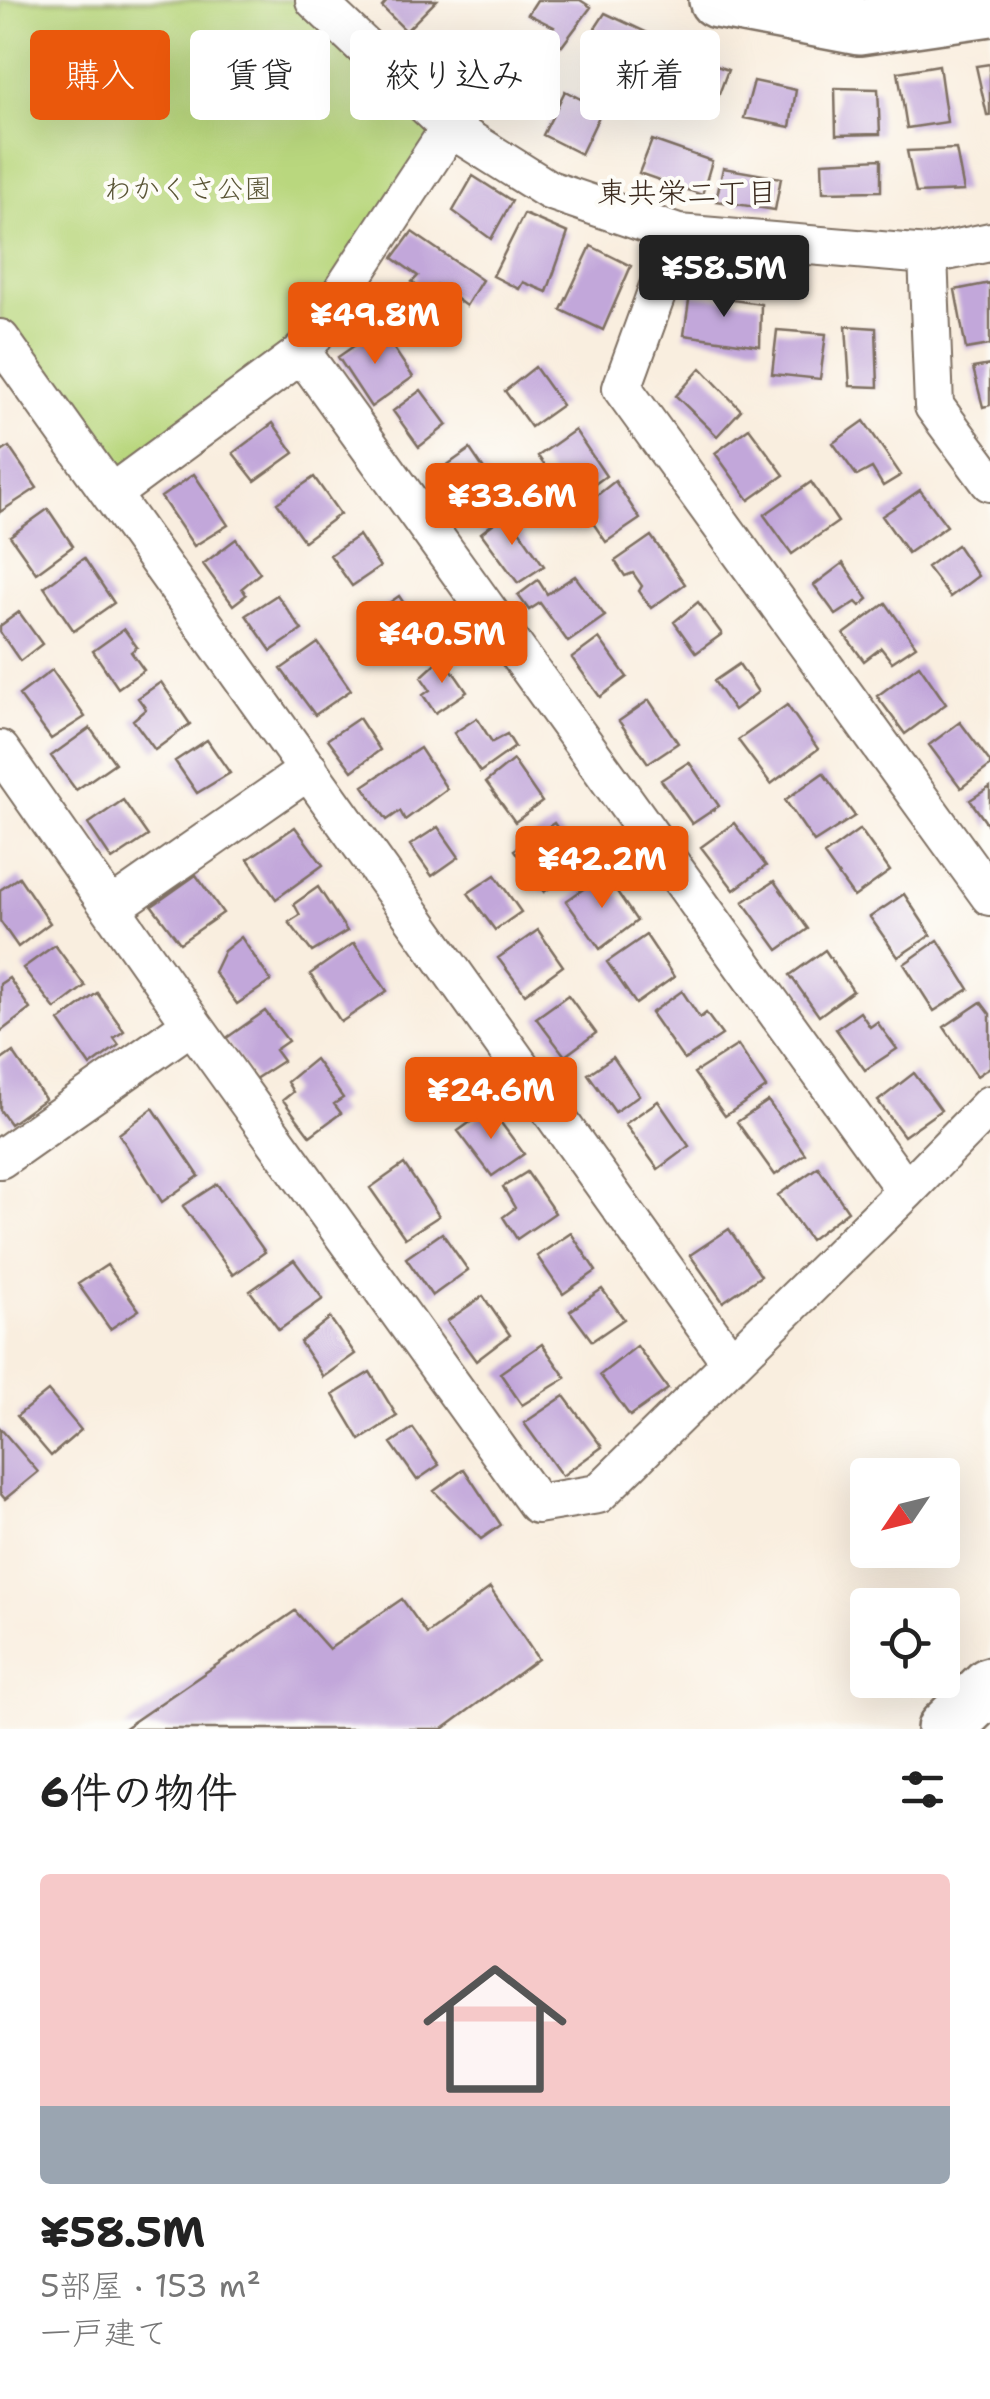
<!DOCTYPE html>
<html lang="ja">
<head>
<meta charset="utf-8">
<style>
  :root { --surface:#fff; --page:#f2f2f2; --text:#222; --muted:#767676; --accent:#ea580c }
  body { margin:0; font-family:"Shantell Sans","Klee One",sans-serif; background:var(--page); color:var(--text); height:100vh; display:flex; flex-direction:column; font-size:38px; white-space:nowrap }
  * { box-sizing:border-box; margin:0 }
  p { font-size:32px; color:var(--muted) }
  .icon { flex:none; width:55px; height:55px; fill:none; stroke:currentColor; stroke-width:2; stroke-linecap:round; stroke-linejoin:round }
  .map { position:relative; height:1729px; overflow:hidden }
  .side { display:flex; flex-direction:column; background:var(--surface); flex:1 }
  .side>* { flex:none }
  .top-card { position:absolute; left:30px; top:30px; width:930px; height:90px; display:flex; gap:20px }
  .needle { width:65px; rotate:235deg }
  .tools { position:absolute; left:850px; top:1458px; display:grid; gap:20px }
  .tools a { display:grid; place-items:center; width:110px; height:110px; border-radius:10px; background:var(--surface); box-shadow:0 10px 40px #0002; font-size:50px }
  .price { position:absolute; translate:-50% -85px; padding:0 22px; border-radius:10px; background:var(--accent); color:#fff; font-size:32px; line-height:65px; filter:drop-shadow(0 2px 5px #0008) }
  .price::after { content:''; position:absolute; left:50%; top:60px; width:30px; height:22px; margin-left:-15px; background:inherit; clip-path:polygon(0 0,100% 0,50% 100%) }
  .price.active { background:#222; color:#fff }
  ul { padding:0; list-style:none }
  li { display:grid; align-content:center; gap:20px; height:530px; padding:0 40px }
  li span { display:grid; place-items:center; height:310px; border-radius:10px; color:#555 }
  li>.icon { margin-inline-start:auto }
  span .icon { width:180px; height:180px; fill:#fffc; stroke-width:1 }
  li b { font-size:42px }
  h2 { display:flex; justify-content:space-between; align-items:center; height:120px; padding:0 40px; font-size:42px }
  .pill { padding:0 35px; border-radius:10px; background:var(--surface); box-shadow:0 10px 40px #0002; font-size:35px; line-height:90px }
  .pill.active { background:var(--accent); color:#fff }
  .map>svg:first-child { display:block }
  .green { fill:#b9d77e; stroke:#7a804e; stroke-width:2.5 }
  .building { fill:#c2a7da }
  .lines { fill:none; stroke-linecap:round; stroke-linejoin:round }
  .street-casing { stroke:#7e6f62; stroke-width:42 }
  .secondary-casing { stroke:#7e6f62; stroke-width:60 }
  .primary-casing { stroke:#7e6f62; stroke-width:60 }
  .street { stroke:#fff; stroke-width:38 }
  .secondary { stroke:#fff; stroke-width:55 }
  .primary { stroke:#fff; stroke-width:55 }
  .labels { text-anchor:middle; stroke-width:8; stroke-linejoin:round; paint-order:stroke }
  .park-label { font-size:28px; fill:#5a5536; stroke:#fdfcf7 }
  .neighbourhood-label { font-size:30px; fill:#3b2a1e; stroke:#fdfcf7 }
</style>
</head>
<body>
<div class="map">
<svg width="990" height="1729" viewBox="0 0 990 1729">
  <rect width="100%" height="100%" fill="#fdfcf7"/>
  <filter id="ink" filterUnits="userSpaceOnUse"><feTurbulence type="fractalNoise" baseFrequency=".01" numOctaves="2"/><feDisplacementMap in="SourceGraphic" scale="20" xChannelSelector="R" yChannelSelector="G"/><feConvolveMatrix kernelMatrix="1 2 1 2 8 2 1 2 1" color-interpolation-filters="sRGB"/></filter>
  <filter id="wash" filterUnits="userSpaceOnUse"><feTurbulence type="fractalNoise" baseFrequency=".0048" numOctaves="4" result="noise"/><feDisplacementMap in="SourceGraphic" scale="40" xChannelSelector="R" yChannelSelector="G"/><feGaussianBlur stdDeviation="2.25" result="paint"/><feColorMatrix in="noise" values="0 0 0 0 0 0 0 0 0 0 0 0 0 0 0 0 0 1.4 0 .05"/><feComposite in="paint" operator="in"/></filter>
  <g filter="url(#wash)">
    <rect width="100%" height="100%" fill="#f9eedf"/>
    <path class="green" d="M 0,0 L 315,0 L 450,128 L 302,353 L 111,494 L 0,339 Z"/>
    <g id="blocks">
      <path class="building" d="M 388,0 L 437,0 L 406,31 L 382,7 Z
        M 537,0 L 580,0 L 591,7 L 562,46 L 548,38 L 554,27 L 528,14 Z
        M 605,13 L 648,33 L 627,75 L 601,61 L 609,45 L 592,33 Z
        M 502,37 L 551,71 L 535,100 L 484,62 Z
        M 677,52 L 728,70 L 718,97 L 667,78 Z
        M 990,64 L 990,115 L 987,115 L 976,66 Z
        M 939,65 L 947,122 L 907,128 L 898,72 Z
        M 754,81 L 796,90 L 790,127 L 744,118 Z
        M 835,88 L 878,89 L 880,134 L 836,135 Z
        M 565,91 L 602,110 L 581,154 L 543,135 Z
        M 652,140 L 712,161 L 702,195 L 639,173 Z
        M 956,149 L 964,191 L 916,193 L 907,151 Z
        M 881,159 L 881,191 L 823,192 L 822,162 Z
        M 723,168 L 781,178 L 775,210 L 716,201 Z
        M 473,176 L 512,201 L 491,239 L 453,211 Z
        M 524,214 L 568,233 L 547,292 L 523,282 L 519,289 L 493,276 Z
        M 412,232 L 482,280 L 466,306 L 437,285 L 429,296 L 412,282 L 418,276 L 393,258 Z
        M 591,246 L 631,266 L 603,330 L 561,310 Z
        M 990,283 L 990,345 L 966,349 L 955,290 Z
        M 690,294 L 761,304 L 760,346 L 684,335 Z
        M 846,326 L 876,328 L 878,387 L 850,386 Z
        M 380,328 L 413,377 L 371,407 L 338,357 Z
        M 777,330 L 826,334 L 820,379 L 772,374 Z
        M 990,365 L 990,405 L 983,407 L 973,368 Z
        M 535,367 L 562,405 L 531,427 L 505,391 Z
        M 701,368 L 741,410 L 717,436 L 676,396 Z
        M 421,390 L 447,425 L 419,447 L 393,411 Z
        M 864,421 L 901,475 L 883,486 L 872,468 L 857,476 L 833,443 Z
        M 273,423 L 294,453 L 255,481 L 233,453 Z
        M 749,428 L 784,475 L 749,500 L 715,453 Z
        M 575,430 L 606,476 L 570,502 L 538,456 Z
        M 9,447 L 37,488 L 0,512 L 0,453 Z
        M 470,449 L 500,493 L 467,515 L 436,473 Z
        M 194,474 L 228,525 L 194,546 L 161,497 Z
        M 314,477 L 340,514 L 304,541 L 277,503 Z
        M 615,481 L 640,519 L 606,542 L 582,507 Z
        M 811,482 L 838,522 L 792,554 L 764,515 Z
        M 920,490 L 947,526 L 908,553 L 882,516 Z
        M 48,509 L 73,546 L 36,573 L 10,536 Z
        M 507,513 L 544,566 L 518,583 L 481,533 Z
        M 359,535 L 380,567 L 352,586 L 330,555 Z
        M 651,536 L 685,584 L 651,608 L 639,591 L 642,586 L 633,573 L 625,576 L 615,561 Z
        M 236,539 L 260,573 L 242,588 L 246,595 L 233,605 L 203,564 Z
        M 957,545 L 978,576 L 950,597 L 927,567 Z
        M 84,558 L 114,603 L 74,631 L 44,587 Z
        M 843,563 L 868,599 L 860,606 L 856,602 L 836,615 L 814,585 Z
        M 575,576 L 605,616 L 568,642 L 540,603 L 529,610 L 518,595 L 538,580 L 547,594 Z
        M 277,595 L 302,630 L 271,651 L 246,615 Z
        M 399,596 L 425,635 L 397,657 L 369,617 Z
        M 698,602 L 722,634 L 696,653 L 674,622 Z
        M 886,603 L 916,646 L 892,662 L 881,648 L 864,661 L 844,634 Z
        M 19,612 L 42,644 L 20,661 L 0,632 L 0,626 Z
        M 124,629 L 137,647 L 131,652 L 144,670 L 118,688 L 93,651 Z
        M 599,638 L 627,677 L 600,697 L 572,658 Z
        M 318,643 L 351,690 L 315,715 L 281,669 Z
        M 443,657 L 467,692 L 435,713 L 423,695 L 430,690 L 421,677 Z
        M 739,664 L 758,692 L 734,710 L 714,681 Z
        M 919,665 L 946,704 L 905,734 L 877,696 Z
        M 52,670 L 85,717 L 51,739 L 19,695 Z
        M 161,682 L 190,724 L 155,750 L 133,720 L 146,709 L 138,698 Z
        M 649,700 L 678,743 L 648,763 L 619,721 Z
        M 787,705 L 818,749 L 771,784 L 738,740 Z
        M 359,718 L 380,750 L 352,771 L 328,739 Z
        M 477,718 L 492,742 L 507,734 L 515,747 L 480,772 L 454,733 Z
        M 960,722 L 990,762 L 990,766 L 961,788 L 929,745 Z
        M 90,728 L 115,763 L 76,790 L 51,756 Z
        M 207,740 L 230,773 L 197,793 L 175,761 Z
        M 420,748 L 447,789 L 405,820 L 400,811 L 387,820 L 363,786 Z
        M 513,760 L 542,802 L 515,822 L 486,782 Z
        M 689,762 L 719,806 L 692,824 L 661,780 Z
        M 823,773 L 855,816 L 814,842 L 785,800 Z
        M 990,787 L 990,828 L 970,800 Z
        M 123,800 L 148,836 L 112,860 L 88,824 Z
        M 554,823 L 583,865 L 544,892 L 514,850 Z
        M 734,823 L 766,866 L 734,890 L 701,847 Z
        M 295,827 L 323,865 L 276,899 L 248,859 Z
        M 438,827 L 459,857 L 432,876 L 410,845 Z
        M 860,829 L 890,871 L 854,897 L 824,855 Z
        M 605,874 L 637,921 L 600,949 L 566,901 Z
        M 196,875 L 223,913 L 180,943 L 152,906 Z
        M 495,875 L 521,912 L 495,930 L 468,893 Z
        M 19,877 L 50,923 L 18,947 L 0,921 L 0,890 Z
        M 774,881 L 808,929 L 778,950 L 743,902 Z
        M 318,887 L 347,931 L 312,952 L 289,922 L 300,915 L 294,904 Z
        M 904,894 L 931,935 L 898,957 L 870,917 Z
        M 538,930 L 563,966 L 525,994 L 498,958 Z
        M 646,935 L 674,977 L 636,1004 L 607,962 Z
        M 241,937 L 271,981 L 237,1004 L 214,972 L 224,951 Z
        M 938,940 L 969,989 L 934,1011 L 904,964 Z
        M 354,943 L 387,991 L 341,1022 L 310,974 Z
        M 55,945 L 85,986 L 55,1009 L 23,968 Z
        M 825,950 L 853,991 L 819,1016 L 790,975 Z
        M 9,978 L 30,1009 L 0,1032 L 0,984 Z
        M 682,991 L 700,1018 L 706,1013 L 722,1035 L 684,1060 L 651,1013 Z
        M 97,993 L 124,1031 L 114,1038 L 119,1045 L 90,1066 L 59,1021 Z
        M 568,995 L 596,1033 L 565,1056 L 536,1018 Z
        M 981,1002 L 990,1014 L 990,1067 L 977,1076 L 944,1027 Z
        M 265,1011 L 288,1041 L 275,1050 L 283,1061 L 255,1079 L 225,1039 Z
        M 860,1012 L 870,1027 L 877,1022 L 897,1049 L 865,1070 L 836,1029 Z
        M 738,1045 L 766,1088 L 725,1116 L 694,1073 Z
        M 13,1052 L 45,1099 L 10,1124 L 0,1110 L 0,1061 Z
        M 613,1057 L 639,1095 L 615,1112 L 588,1074 Z
        M 315,1059 L 343,1098 L 334,1104 L 341,1113 L 310,1136 L 283,1100 L 293,1092 L 287,1082 Z
        M 914,1073 L 941,1110 L 904,1136 L 878,1101 Z
        M 658,1101 L 689,1146 L 658,1169 L 625,1124 Z
        M 768,1101 L 805,1154 L 775,1175 L 737,1122 Z
        M 153,1108 L 199,1176 L 162,1202 L 119,1134 Z
        M 490,1108 L 524,1154 L 492,1176 L 458,1131 Z
        M 404,1164 L 439,1216 L 405,1238 L 370,1188 Z
        M 818,1167 L 848,1211 L 810,1240 L 778,1195 Z
        M 527,1172 L 555,1213 L 517,1239 L 503,1217 L 515,1208 L 503,1187 Z
        M 217,1184 L 265,1252 L 233,1275 L 183,1206 Z
        M 729,1229 L 761,1276 L 723,1302 L 690,1255 Z
        M 442,1233 L 468,1270 L 432,1296 L 406,1258 Z
        M 571,1233 L 596,1271 L 563,1294 L 537,1256 Z
        M 294,1260 L 323,1299 L 279,1330 L 250,1291 Z
        M 107,1265 L 139,1310 L 110,1329 L 78,1284 Z
        M 602,1289 L 624,1319 L 592,1341 L 570,1311 Z
        M 483,1296 L 510,1335 L 476,1361 L 447,1321 Z
        M 330,1318 L 355,1354 L 323,1377 L 300,1342 Z
        M 542,1344 L 566,1378 L 522,1405 L 500,1373 Z
        M 637,1346 L 668,1389 L 630,1416 L 600,1375 Z
        M 370,1372 L 397,1416 L 360,1440 L 333,1395 Z
        M 48,1391 L 81,1430 L 51,1456 L 17,1416 Z
        M 564,1396 L 602,1447 L 562,1476 L 524,1423 Z
        M 0,1428 L 38,1472 L 5,1499 L 0,1493 Z
        M 413,1428 L 439,1465 L 417,1480 L 391,1443 Z
        M 464,1469 L 501,1525 L 481,1539 L 434,1491 Z
        M 490,1588 L 538,1659 L 443,1729 L 123,1729 L 295,1611 L 329,1649 L 402,1599 L 427,1634 Z"/>
    </g>
  </g>
  <g filter="url(#ink)">
    <use href="#blocks" fill-opacity="0" stroke="#7e6f62" stroke-width="2.5"/>
    <g class="lines">
      <g class="street-casing">
        <path id="street" d="M 315,0 L 450,128 L 549,190 L 678,234 L 928,255 L 990,242
          M 678,234 L 622,388 L 990,896
          M 928,255 L 934,406 L 990,482
          M 0,339 L 731,1362
          M 302,353 L 906,1191
          M 111,494 L 302,353 L 450,128
          M 0,750 L 192,1024 L 537,1504 L 598,1494 L 906,1191 L 990,1105
          M 111,908 L 309,770
          M 0,1159 L 192,1024"/>
      </g>
      <g class="secondary-casing">
        <path id="secondary" d="M 717,0 L 859,27 L 990,8"/>
      </g>
      <g class="primary-casing">
        <path id="primary" d="M 945,1729 L 990,1685"/>
      </g>
      <use href="#street" class="street"/>
      <use href="#secondary" class="secondary"/>
      <use href="#primary" class="primary"/>
    </g>
  </g>
  <g class="labels">
    <g class="park-label">
      <text x="188" y="198">わかくさ公園</text>
    </g>
    <g class="neighbourhood-label">
      <text x="687" y="203">東共栄二丁目</text>
    </g>
  </g>
</svg>
<div class="tools">
<a><svg class="needle" viewBox="-14 -14 28 28"><path d="M0-13l5 13h-10z" fill="#e53935"/><path d="M0 13l5-13h-10z" fill="#767676"/></svg></a>
<a><svg class="icon" aria-label="locate" viewBox="0 0 24 24"><circle cx="12" cy="12" r="6"/><path d="M12 2v4M12 18v4M2 12h4M18 12h4"/></svg></a>
</div>
<b class="price active" style="left:724px;top:320px">¥58.5M</b>
<b class="price" style="left:375px;top:367px">¥49.8M</b>
<b class="price" style="left:512px;top:548px">¥33.6M</b>
<b class="price" style="left:442px;top:686px">¥40.5M</b>
<b class="price" style="left:602px;top:911px">¥42.2M</b>
<b class="price" style="left:491px;top:1142px">¥24.6M</b>
<div class="top-card">
<a class="pill active">購入</a>
<a class="pill">賃貸</a>
<a class="pill">絞り込み</a>
<a class="pill">新着</a>
</div>
</div>
<section class="side">
<h2>6件の物件<svg class="icon" aria-label="filters" viewBox="0 0 24 24"><path d="M4 7h16M4 17h16"/><circle cx="9" cy="7" r="2"/><circle cx="15" cy="17" r="2"/></svg></h2>
<ul>
<li><span style="background:linear-gradient(#f6c9c9 75%,#9aa5b1 0)"><svg class="icon" aria-label="home" viewBox="0 0 24 24"><path d="M3 11l9-7 9 7M6 9v11h12V9"/></svg></span><div><b>¥58.5M</b><p>5部屋 · 153 m²</p><p>一戸建て</p></div></li>
</ul>
</section>
</body>
</html>
